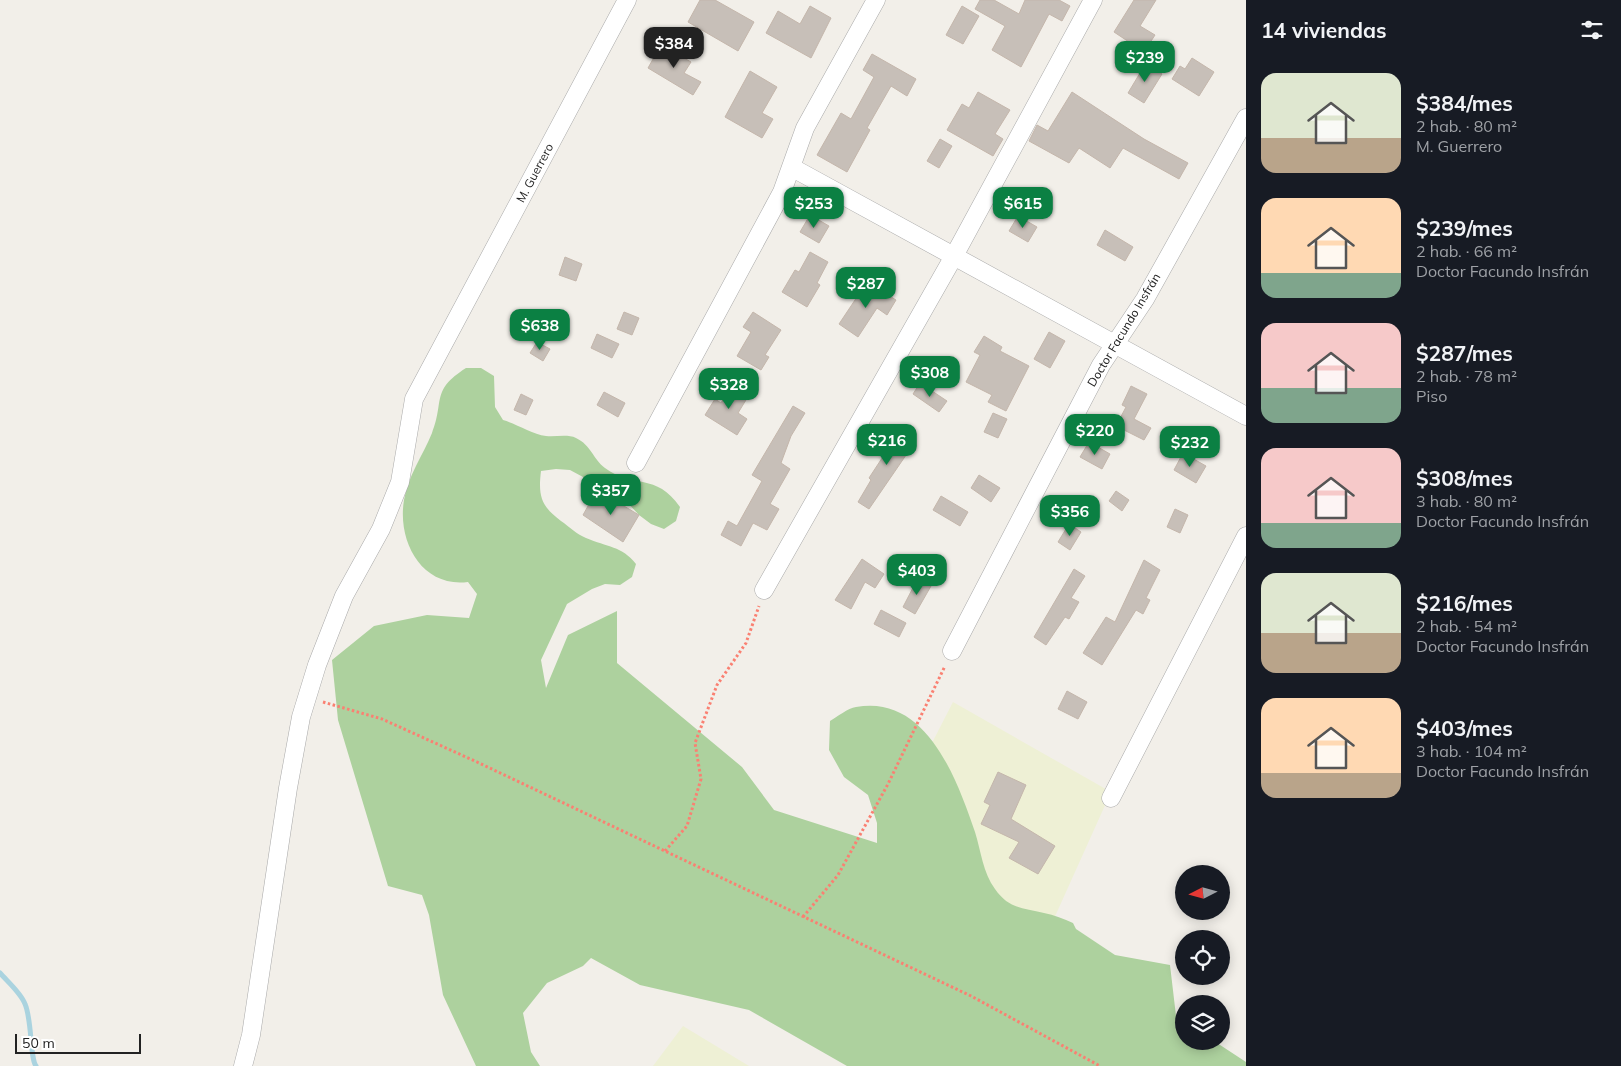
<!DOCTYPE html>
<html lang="es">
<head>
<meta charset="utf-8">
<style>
  :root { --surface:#171b24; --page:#242831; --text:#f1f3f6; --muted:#9ea1a6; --accent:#0b8043 }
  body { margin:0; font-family:Mulish,sans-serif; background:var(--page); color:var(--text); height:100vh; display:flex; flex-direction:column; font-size:19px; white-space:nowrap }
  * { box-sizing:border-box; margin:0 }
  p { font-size:16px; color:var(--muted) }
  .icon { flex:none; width:28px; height:28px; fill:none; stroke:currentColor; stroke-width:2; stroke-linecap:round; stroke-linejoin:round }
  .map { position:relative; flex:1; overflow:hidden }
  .panel { display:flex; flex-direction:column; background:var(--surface); width:375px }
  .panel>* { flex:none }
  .needle { width:32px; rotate:264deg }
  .controls { position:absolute; left:1175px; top:865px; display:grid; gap:10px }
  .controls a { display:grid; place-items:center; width:55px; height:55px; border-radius:50%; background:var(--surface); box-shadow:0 2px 12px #0003; font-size:25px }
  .scale { position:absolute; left:15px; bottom:12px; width:126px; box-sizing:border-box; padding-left:5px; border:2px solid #222; border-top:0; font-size:14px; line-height:18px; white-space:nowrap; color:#222; -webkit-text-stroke:4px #fff; paint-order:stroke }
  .price { position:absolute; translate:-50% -42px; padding:0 11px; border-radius:10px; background:var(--accent); color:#fff; font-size:16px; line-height:32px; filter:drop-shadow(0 1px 2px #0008) }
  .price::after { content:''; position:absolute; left:50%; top:30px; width:15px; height:11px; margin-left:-8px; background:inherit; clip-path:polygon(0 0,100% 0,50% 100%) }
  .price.on { background:#222; color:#fff }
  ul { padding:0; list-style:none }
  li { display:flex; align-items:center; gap:15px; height:125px; padding:0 15px }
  li span { display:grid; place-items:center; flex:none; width:140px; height:100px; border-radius:15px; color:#555 }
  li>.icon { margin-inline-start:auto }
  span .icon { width:60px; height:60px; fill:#fffc; stroke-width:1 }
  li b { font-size:21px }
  h2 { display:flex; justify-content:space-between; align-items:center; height:60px; padding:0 15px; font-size:21px }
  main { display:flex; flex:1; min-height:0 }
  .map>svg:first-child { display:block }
  .farmland { fill:#eef0d5 }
  .forest { fill:#add19e }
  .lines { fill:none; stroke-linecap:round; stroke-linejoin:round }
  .stream { stroke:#aad3df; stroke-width:5 }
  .building { fill:#c7bfb8; stroke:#c4b6ab }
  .minor-casing { stroke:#a9a9a9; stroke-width:19 }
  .path { stroke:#fa8072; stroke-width:3; stroke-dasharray:2.5 2.5; stroke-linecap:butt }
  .minor { stroke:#fff; stroke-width:18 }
  .labels { text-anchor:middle; stroke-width:4.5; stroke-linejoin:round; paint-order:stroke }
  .street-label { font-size:12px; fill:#222; stroke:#fff }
</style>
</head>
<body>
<main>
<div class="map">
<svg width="1246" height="1066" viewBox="0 0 1246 1066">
  <rect width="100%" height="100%" fill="#f2efe9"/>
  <path class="farmland" d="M 953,702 L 1111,792 L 1039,952 L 875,854 Z
    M 683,1026 L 749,1066 L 653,1066 Z"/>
  <path class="forest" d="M 466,368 L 481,368 L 494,376 L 495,407 L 503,420 C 517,424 532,434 546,436 C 556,437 568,434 576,438 C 591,445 593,459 605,468 C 633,489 656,472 680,507 L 676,521 L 664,529 L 651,524 L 639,515 L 625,500 L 597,490 L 583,477 L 570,470 L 556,469 L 541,471 C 538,496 541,506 561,521 C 570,527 576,534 586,538 C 607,547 622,546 636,564 L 632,577 L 620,585 L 605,584 L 592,589 L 567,604 L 541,660 L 546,688 L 568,635 L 617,611 L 617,663 L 742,767 L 774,810 L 877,843 L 877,823 L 868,795 L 844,777 L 829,750 L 830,721 C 837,717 848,708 856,707 C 927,694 957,780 975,832 C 981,851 983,873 995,889 C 1009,909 1023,908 1044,913 C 1054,915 1064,919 1073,923 L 1076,929 L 1115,955 L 1170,965 L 1176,1016 L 1184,1022 L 1184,1041 L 1214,1041 L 1246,1062 L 1246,1066 L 847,1066 L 749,1010 L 640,985 L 591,958 L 583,966 L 547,983 L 523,1013 L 531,1052 L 540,1066 L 476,1066 L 443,995 L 429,915 L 422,895 L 388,886 L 338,720 L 332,660 L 374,626 L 427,615 L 469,618 L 477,594 L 468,582 C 422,588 397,542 404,500 C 408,476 423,455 432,433 C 445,401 430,391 466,368 Z"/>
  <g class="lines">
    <path class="stream" d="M 0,973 C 8,982 21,993 25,1004 C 32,1019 30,1059 36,1066"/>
  </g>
  <path class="building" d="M 700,0 L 715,0 L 754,22 L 738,51 L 688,22 Z
    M 980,0 L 994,0 L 1019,14 L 1025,0 L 1059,0 L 1070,6 L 1062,21 L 1049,14 L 1021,67 L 992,50 L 1005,26 L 975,9 Z
    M 1134,0 L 1156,0 L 1140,26 L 1155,35 L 1144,52 L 1114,32 Z
    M 810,6 L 831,18 L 811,58 L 766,33 L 778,11 L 800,24 Z
    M 962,6 L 979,16 L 963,44 L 946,35 Z
    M 661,45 L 691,62 L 684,73 L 701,82 L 693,95 L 648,68 Z
    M 872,54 L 916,79 L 907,96 L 891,86 L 867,128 L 870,130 L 847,172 L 817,155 L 841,113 L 851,119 L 874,77 L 863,70 Z
    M 1192,58 L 1214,72 L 1199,96 L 1172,79 L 1180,66 L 1185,69 Z
    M 1146,63 L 1162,74 L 1144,103 L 1128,93 Z
    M 750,71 L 777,87 L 762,113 L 773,119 L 762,138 L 725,117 Z
    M 978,92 L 1010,110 L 995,134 L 1003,139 L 993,156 L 947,130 L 962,104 L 969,108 Z
    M 1072,92 L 1144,139 L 1188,163 L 1179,179 L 1123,148 L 1110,168 L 1079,148 L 1069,163 L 1029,141 L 1037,125 L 1048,131 Z
    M 940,139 L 952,146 L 939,168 L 927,161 Z
    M 810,215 L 829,226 L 819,243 L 800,232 Z
    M 1018,216 L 1037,227 L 1028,242 L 1009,231 Z
    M 1105,230 L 1133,247 L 1125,261 L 1097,245 Z
    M 810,252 L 828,262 L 817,283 L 820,285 L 807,307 L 782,292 L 795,270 L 799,272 Z
    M 565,257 L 582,264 L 576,281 L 559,275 Z
    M 867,282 L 896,300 L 887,315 L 877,308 L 858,337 L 839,324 Z
    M 624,312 L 639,318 L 632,335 L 617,329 Z
    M 753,312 L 781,330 L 765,355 L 769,357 L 761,370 L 737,356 L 751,332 L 743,327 Z
    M 1049,332 L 1065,341 L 1050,368 L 1034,359 Z
    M 597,334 L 619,344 L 612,358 L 591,348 Z
    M 984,336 L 1002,347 L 1000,351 L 1029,366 L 1006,411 L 988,402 L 992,395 L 966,382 L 980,355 L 974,352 Z
    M 537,342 L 550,349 L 543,361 L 530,353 Z
    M 920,383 L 947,401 L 939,412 L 913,394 Z
    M 732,385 L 749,395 L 738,413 L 747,419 L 737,435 L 705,415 L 715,399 L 721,403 Z
    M 1131,386 L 1147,394 L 1134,419 L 1151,428 L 1144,440 L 1116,426 L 1126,407 L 1122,405 Z
    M 604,392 L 625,403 L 618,417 L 597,405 Z
    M 521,394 L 533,400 L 526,415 L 514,410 Z
    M 793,406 L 805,413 L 791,436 L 781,463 L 790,469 L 770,504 L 779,509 L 767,530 L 753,523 L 741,546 L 721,535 L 728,521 L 737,526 L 762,481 L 752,475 Z
    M 993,413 L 1007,419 L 998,438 L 984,432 Z
    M 892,428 L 915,442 L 869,509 L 858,502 L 871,480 L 869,478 L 888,449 L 882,444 Z
    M 1089,442 L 1110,454 L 1102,469 L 1080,457 Z
    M 1183,453 L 1206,466 L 1196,483 L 1174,470 Z
    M 979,475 L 1000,488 L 991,502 L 971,488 Z
    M 597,490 L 639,515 L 623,542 L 583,515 Z
    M 1116,491 L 1129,500 L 1122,511 L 1109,501 Z
    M 941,496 L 968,512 L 960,526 L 933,510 Z
    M 1175,509 L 1188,515 L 1180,533 L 1167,527 Z
    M 1069,524 L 1081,532 L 1070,550 L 1058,542 Z
    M 862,559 L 884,574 L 875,588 L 865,582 L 851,609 L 835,600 Z
    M 1144,560 L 1160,570 L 1146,598 L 1150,600 L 1143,614 L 1136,610 L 1102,665 L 1083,653 L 1106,617 L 1115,622 Z
    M 1074,569 L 1085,576 L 1071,598 L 1079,602 L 1069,619 L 1065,617 L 1046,645 L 1034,637 Z
    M 918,578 L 931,586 L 915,614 L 903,607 Z
    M 881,610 L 906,623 L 899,637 L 874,624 Z
    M 1067,691 L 1087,702 L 1078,719 L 1058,709 Z
    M 998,772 L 1026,785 L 1011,819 L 1055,846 L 1038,874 L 1009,858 L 1019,842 L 981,824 L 990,805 L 984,802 Z"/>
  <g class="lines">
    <g class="minor-casing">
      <path id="minor" d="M 791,167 L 1246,416
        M 636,463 L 782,192 L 805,128 L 876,0
        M 764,590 L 954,256 L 1093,0
        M 952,651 L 1101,365 L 1145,299 L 1246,118
        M 1111,798 L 1246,536
        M 243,1066 L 251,1035 L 288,788 L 301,717 L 317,665 L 344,596 L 381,529 L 400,482 L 414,399 L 627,0"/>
    </g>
    <path class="path" d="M 323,702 L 382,719 L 477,762 L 971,996 L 1100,1066
      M 665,851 L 687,826 L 701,779 L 695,743 L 717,685 L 746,643 L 759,606
      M 803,917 L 838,875 L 888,784 L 945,666"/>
    <use href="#minor" class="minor"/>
  </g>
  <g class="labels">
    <g class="street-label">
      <text transform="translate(535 173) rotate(-62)" y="4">M. Guerrero</text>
      <text transform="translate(1124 330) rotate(-59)" y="4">Doctor Facundo Insfrán</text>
    </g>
  </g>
</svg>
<div class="controls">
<a><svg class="needle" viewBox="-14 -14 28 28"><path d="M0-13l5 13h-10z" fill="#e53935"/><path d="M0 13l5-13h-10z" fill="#9ea1a6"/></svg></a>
<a><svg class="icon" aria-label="locate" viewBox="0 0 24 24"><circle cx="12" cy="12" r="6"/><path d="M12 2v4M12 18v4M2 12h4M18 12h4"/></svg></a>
<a><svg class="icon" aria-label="layers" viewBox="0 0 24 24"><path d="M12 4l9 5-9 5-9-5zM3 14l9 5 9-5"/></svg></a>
</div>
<div class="scale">50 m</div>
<b class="price on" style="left:674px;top:69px">$384</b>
<b class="price" style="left:1145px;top:83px">$239</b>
<b class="price" style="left:814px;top:229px">$253</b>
<b class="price" style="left:1023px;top:229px">$615</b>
<b class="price" style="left:866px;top:309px">$287</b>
<b class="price" style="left:540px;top:351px">$638</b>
<b class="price" style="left:930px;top:398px">$308</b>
<b class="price" style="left:729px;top:410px">$328</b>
<b class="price" style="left:1095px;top:456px">$220</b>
<b class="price" style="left:887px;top:466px">$216</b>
<b class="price" style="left:1190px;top:468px">$232</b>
<b class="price" style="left:611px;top:516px">$357</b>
<b class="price" style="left:1070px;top:537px">$356</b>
<b class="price" style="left:917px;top:596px">$403</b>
</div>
<section class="panel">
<h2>14 viviendas<svg class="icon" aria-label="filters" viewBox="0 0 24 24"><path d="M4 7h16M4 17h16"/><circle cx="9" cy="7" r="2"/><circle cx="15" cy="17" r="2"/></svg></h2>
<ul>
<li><span style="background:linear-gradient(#dfe7d0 65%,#b9a48a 0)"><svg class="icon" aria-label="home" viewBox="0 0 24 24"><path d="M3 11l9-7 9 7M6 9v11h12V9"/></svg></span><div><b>$384/mes</b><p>2 hab. · 80 m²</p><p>M. Guerrero</p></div></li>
<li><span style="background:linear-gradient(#ffd9b3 75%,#7fa58c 0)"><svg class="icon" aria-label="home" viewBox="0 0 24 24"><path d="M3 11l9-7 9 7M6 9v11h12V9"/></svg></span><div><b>$239/mes</b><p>2 hab. · 66 m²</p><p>Doctor Facundo Insfrán</p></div></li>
<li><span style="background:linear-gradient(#f6c9c9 65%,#7fa58c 0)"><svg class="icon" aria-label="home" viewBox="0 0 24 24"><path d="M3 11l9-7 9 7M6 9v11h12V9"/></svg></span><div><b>$287/mes</b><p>2 hab. · 78 m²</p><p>Piso</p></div></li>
<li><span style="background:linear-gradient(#f6c9c9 75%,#7fa58c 0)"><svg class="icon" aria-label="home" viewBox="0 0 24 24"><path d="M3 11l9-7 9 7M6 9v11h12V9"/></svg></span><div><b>$308/mes</b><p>3 hab. · 80 m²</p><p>Doctor Facundo Insfrán</p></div></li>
<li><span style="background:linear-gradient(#dfe7d0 60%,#b9a48a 0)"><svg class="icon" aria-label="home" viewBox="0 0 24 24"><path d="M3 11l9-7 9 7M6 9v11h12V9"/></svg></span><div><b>$216/mes</b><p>2 hab. · 54 m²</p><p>Doctor Facundo Insfrán</p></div></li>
<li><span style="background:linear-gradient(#ffd9b3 75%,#b9a48a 0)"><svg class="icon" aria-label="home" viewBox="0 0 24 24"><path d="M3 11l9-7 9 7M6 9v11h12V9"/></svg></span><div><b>$403/mes</b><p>3 hab. · 104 m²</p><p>Doctor Facundo Insfrán</p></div></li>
</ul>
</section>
</main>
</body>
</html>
